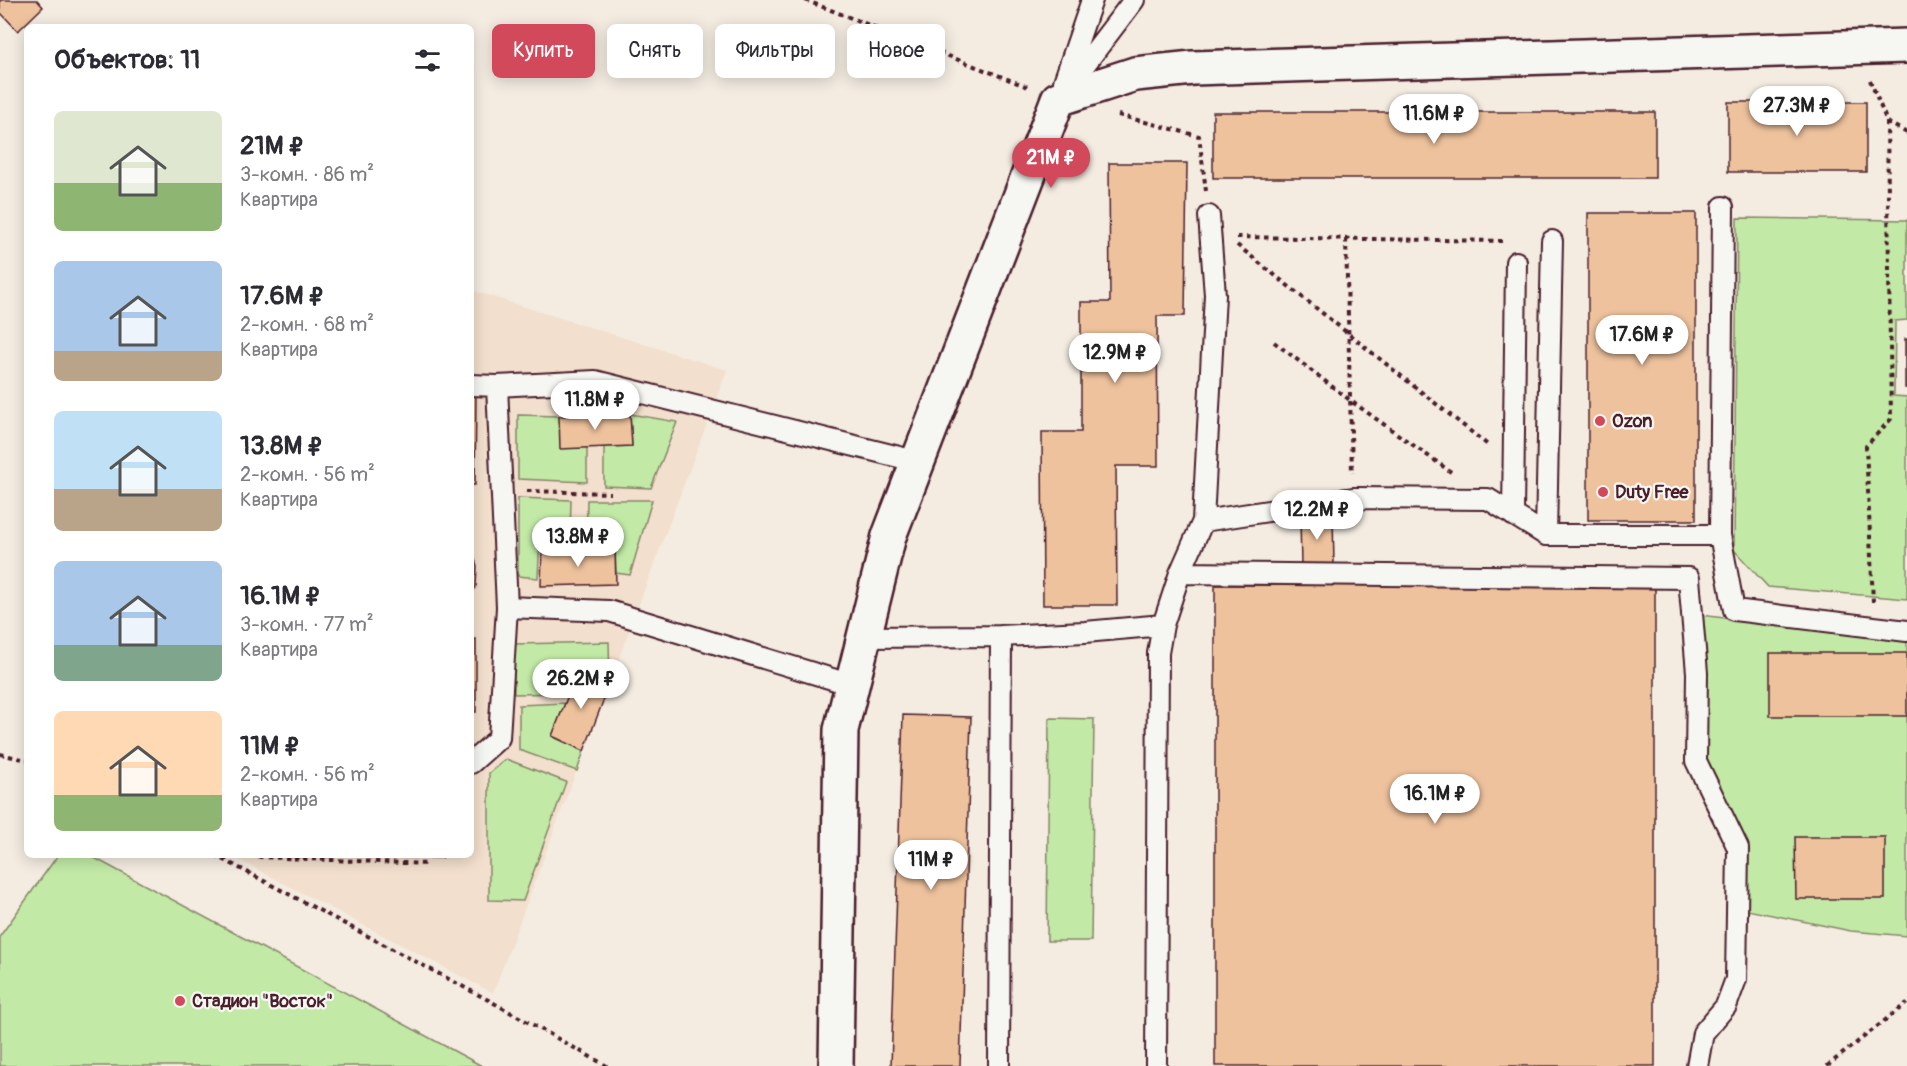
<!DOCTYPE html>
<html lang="ru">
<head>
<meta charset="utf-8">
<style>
  :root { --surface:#fff; --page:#f7f7f7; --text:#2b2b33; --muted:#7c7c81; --accent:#d1495b }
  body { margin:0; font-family:Pangolin,sans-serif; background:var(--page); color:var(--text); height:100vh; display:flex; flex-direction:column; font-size:22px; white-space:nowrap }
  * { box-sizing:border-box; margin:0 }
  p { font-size:20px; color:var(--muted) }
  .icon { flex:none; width:33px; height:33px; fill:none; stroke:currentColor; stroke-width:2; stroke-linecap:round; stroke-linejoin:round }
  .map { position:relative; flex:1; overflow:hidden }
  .side { position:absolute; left:24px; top:24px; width:450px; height:834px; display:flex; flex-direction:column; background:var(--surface); border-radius:9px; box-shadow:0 3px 15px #0003 }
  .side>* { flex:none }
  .guide { position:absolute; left:492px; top:24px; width:570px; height:54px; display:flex; gap:12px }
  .price { position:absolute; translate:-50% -51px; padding:0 14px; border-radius:21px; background:#fff; color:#222; font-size:20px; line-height:39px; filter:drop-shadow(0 2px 3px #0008) }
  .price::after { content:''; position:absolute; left:50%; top:36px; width:18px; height:14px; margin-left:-9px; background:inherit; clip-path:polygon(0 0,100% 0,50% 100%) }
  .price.on { background:var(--accent); color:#fff }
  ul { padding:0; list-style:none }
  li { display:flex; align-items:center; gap:18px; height:150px; padding:0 30px }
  li span { display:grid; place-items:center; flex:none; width:168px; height:120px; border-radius:9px; color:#555 }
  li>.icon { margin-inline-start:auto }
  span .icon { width:72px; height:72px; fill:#fffc; stroke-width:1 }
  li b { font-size:26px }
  h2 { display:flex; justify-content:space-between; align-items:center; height:72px; padding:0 30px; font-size:26px }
  .chip { padding:0 21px; border-radius:9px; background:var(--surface); box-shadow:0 3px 15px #0003; font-size:21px; line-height:54px }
  .chip.on { background:var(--accent); color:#fff }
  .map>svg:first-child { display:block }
  .built { fill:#f2dfcd }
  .green { fill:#c2eaa6; stroke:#868468; stroke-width:1.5 }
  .building { fill:#eec29d; stroke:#4a1f2b; stroke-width:1.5 }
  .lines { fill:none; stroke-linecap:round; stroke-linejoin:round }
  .service-casing { stroke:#4a1f2b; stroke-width:24 }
  .minor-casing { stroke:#4a1f2b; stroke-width:38 }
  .path { stroke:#4a1f2b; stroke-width:4; stroke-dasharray:4.5 4.5; stroke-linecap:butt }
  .service { stroke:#f6f6f2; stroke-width:20 }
  .minor { stroke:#f6f6f2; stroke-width:33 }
  .poi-dot { fill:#d1495b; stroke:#f6f6f2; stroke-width:2 }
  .labels { text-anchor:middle; stroke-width:4.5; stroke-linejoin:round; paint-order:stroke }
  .poi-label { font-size:18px; font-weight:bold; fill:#4a1f2b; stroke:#f6f6f2; text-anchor:start }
</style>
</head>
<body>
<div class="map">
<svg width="1907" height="1066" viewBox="0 0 1907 1066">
  <rect width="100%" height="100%" fill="#f4ece1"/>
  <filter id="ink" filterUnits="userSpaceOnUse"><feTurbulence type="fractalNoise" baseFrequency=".0167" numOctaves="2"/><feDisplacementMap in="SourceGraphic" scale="12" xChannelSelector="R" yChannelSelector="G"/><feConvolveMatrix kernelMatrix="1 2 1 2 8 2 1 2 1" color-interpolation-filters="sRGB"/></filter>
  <g filter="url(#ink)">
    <path class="built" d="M 471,290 L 727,370 L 493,993 L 230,855 L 471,855 Z"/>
    <path class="green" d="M 1737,218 L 1907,220 L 1907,320 L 1895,321 L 1894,396 L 1907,397 L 1907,599 L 1768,587 L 1734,550 Z
      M 630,414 L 677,422 L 651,488 L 604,486 L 604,447 L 632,446 Z
      M 518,415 L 559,416 L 587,448 L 587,482 L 518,479 Z
      M 518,498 L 571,500 L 570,537 L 540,537 L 538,578 L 518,576 Z
      M 587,500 L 652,500 L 630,575 L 616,573 L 615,550 L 586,551 Z
      M 1700,615 L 1907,640 L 1907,936 L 1851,931 L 1747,910 L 1744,844 L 1704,758 Z
      M 609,642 L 610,683 L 578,670 L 569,693 L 514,694 L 514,644 Z
      M 565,703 L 552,736 L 584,751 L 577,771 L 519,750 L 519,705 Z
      M 1049,718 L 1094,719 L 1091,941 L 1047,941 Z
      M 506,759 L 566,782 L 523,901 L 489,900 L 489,773 Z
      M 58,855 L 89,855 L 482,1066 L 0,1066 L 0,936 Z"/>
    <path class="building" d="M 0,0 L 37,0 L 43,7 L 18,31 L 0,12 Z
      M 1728,102 L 1866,102 L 1866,172 L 1728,172 Z
      M 1213,112 L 1655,112 L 1655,178 L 1213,178 Z
      M 1109,163 L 1187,163 L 1185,316 L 1157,316 L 1158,466 L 1116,466 L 1117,605 L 1043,605 L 1042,432 L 1081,432 L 1081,302 L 1110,302 Z
      M 1588,213 L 1696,213 L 1696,520 L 1588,520 Z
      M 1905,339 L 1907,339 L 1907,388 L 1905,388 Z
      M 471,396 L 476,396 L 475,485 L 471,485 Z
      M 630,414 L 632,446 L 560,449 L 559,416 Z
      M 1333,516 L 1334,565 L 1301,566 L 1300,517 Z
      M 471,546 L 477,566 L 476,586 L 471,596 Z
      M 615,550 L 616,584 L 541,586 L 542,551 Z
      M 1215,585 L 1655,585 L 1655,1066 L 1215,1066 Z
      M 471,639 L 476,639 L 476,712 L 471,712 Z
      M 1770,653 L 1907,653 L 1907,716 L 1770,716 Z
      M 578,670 L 610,683 L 584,751 L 552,736 Z
      M 903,715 L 971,717 L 960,1066 L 891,1066 Z
      M 1795,837 L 1885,837 L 1885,899 L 1796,899 Z
      M 290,855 L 329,855 L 329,857 L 290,857 Z
      M 370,855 L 442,855 L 442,858 L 370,857 Z"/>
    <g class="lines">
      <g class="service-casing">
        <path id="service" d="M 1064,82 L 1092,0
          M 1060,97 L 1134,0
          M 471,385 L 497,386 L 507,607 L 499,738 L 471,763
          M 497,386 L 595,381 L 919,462
          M 1513,515 L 1516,262
          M 1203,521 L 1215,295 L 1209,216
          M 1546,535 L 1552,241
          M 1720,535 L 1723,207
          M 1180,573 L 1689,578 L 1697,673 L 1696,761 L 1738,848 L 1736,979 L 1726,1006 L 1703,1033 L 1697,1066
          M 507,607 L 609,611 L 852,685
          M 1001,636 L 1085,632 L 1163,625 L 1180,573 L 1203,521 L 1353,498 L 1488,499 L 1546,535 L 1720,535 L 1734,610 L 1907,631
          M 863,637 L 1001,636 L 999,1066
          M 1156,1066 L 1158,653 L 1163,625"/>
      </g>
      <g class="minor-casing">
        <path id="minor" d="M 836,1066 L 841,730 L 889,536 L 1058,99 L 1135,74 L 1193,68 L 1907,46"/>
      </g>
      <path class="path" d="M 805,0 L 1028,87
        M 1870,80 L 1887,122 L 1891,419 L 1866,446 L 1873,602
        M 1118,115 L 1199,136 L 1206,191
        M 1887,122 L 1907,133
        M 1237,237 L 1502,241
        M 1346,239 L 1352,473
        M 1237,245 L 1489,446
        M 1274,342 L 1351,401 L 1451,472
        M 527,491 L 611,493
        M 0,754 L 27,760
        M 215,855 L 492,1002 L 607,1066
        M 260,855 L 260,857 L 428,864
        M 1827,1066 L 1907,1003"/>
      <use href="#service" class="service"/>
      <use href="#minor" class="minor"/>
    </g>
  </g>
  <g class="poi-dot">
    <circle cx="1600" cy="421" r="6"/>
    <circle cx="1603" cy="492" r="6"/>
    <circle cx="180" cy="1001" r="6"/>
  </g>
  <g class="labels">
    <g class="poi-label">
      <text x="1612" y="427">Ozon</text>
      <text x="1615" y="498">Duty Free</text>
      <text x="192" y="1007">Стадион "Восток"</text>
    </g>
  </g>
</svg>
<b class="price" style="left:1797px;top:137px">27.3M ₽</b>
<b class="price" style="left:1434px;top:145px">11.6M ₽</b>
<b class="price on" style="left:1051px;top:189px">21M ₽</b>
<b class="price" style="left:1642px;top:366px">17.6M ₽</b>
<b class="price" style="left:1115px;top:384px">12.9M ₽</b>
<b class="price" style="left:595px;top:431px">11.8M ₽</b>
<b class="price" style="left:1317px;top:541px">12.2M ₽</b>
<b class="price" style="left:578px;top:568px">13.8M ₽</b>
<b class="price" style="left:581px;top:710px">26.2M ₽</b>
<b class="price" style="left:1435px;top:825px">16.1M ₽</b>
<b class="price" style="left:931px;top:891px">11M ₽</b>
<div class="guide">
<a class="chip on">Купить</a>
<a class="chip">Снять</a>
<a class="chip">Фильтры</a>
<a class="chip">Новое</a>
</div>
<section class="side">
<h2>Объектов: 11<svg class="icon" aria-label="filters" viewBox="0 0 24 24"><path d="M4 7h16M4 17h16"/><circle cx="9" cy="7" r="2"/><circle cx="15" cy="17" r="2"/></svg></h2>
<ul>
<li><span style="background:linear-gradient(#dfe7d0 60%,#8fb573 0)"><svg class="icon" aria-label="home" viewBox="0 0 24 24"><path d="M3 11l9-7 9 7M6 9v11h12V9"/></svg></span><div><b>21M ₽</b><p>3-комн. · 86 m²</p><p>Квартира</p></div></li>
<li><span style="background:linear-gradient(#a9c7e8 75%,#b9a48a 0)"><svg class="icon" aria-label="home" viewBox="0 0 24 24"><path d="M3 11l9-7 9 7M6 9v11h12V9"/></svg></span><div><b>17.6M ₽</b><p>2-комн. · 68 m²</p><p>Квартира</p></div></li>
<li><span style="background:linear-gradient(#bfe0f5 65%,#b9a48a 0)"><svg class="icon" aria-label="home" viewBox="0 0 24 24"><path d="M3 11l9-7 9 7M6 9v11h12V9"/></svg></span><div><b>13.8M ₽</b><p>2-комн. · 56 m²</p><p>Квартира</p></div></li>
<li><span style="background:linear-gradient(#a9c7e8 70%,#7fa58c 0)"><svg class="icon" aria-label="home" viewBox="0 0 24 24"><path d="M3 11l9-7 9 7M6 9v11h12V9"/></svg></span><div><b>16.1M ₽</b><p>3-комн. · 77 m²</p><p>Квартира</p></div></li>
<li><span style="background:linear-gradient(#ffd9b3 70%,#8fb573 0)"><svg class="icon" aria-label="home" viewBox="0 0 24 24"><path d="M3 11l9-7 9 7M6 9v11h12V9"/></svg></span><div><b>11M ₽</b><p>2-комн. · 56 m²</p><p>Квартира</p></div></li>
</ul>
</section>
</div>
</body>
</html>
